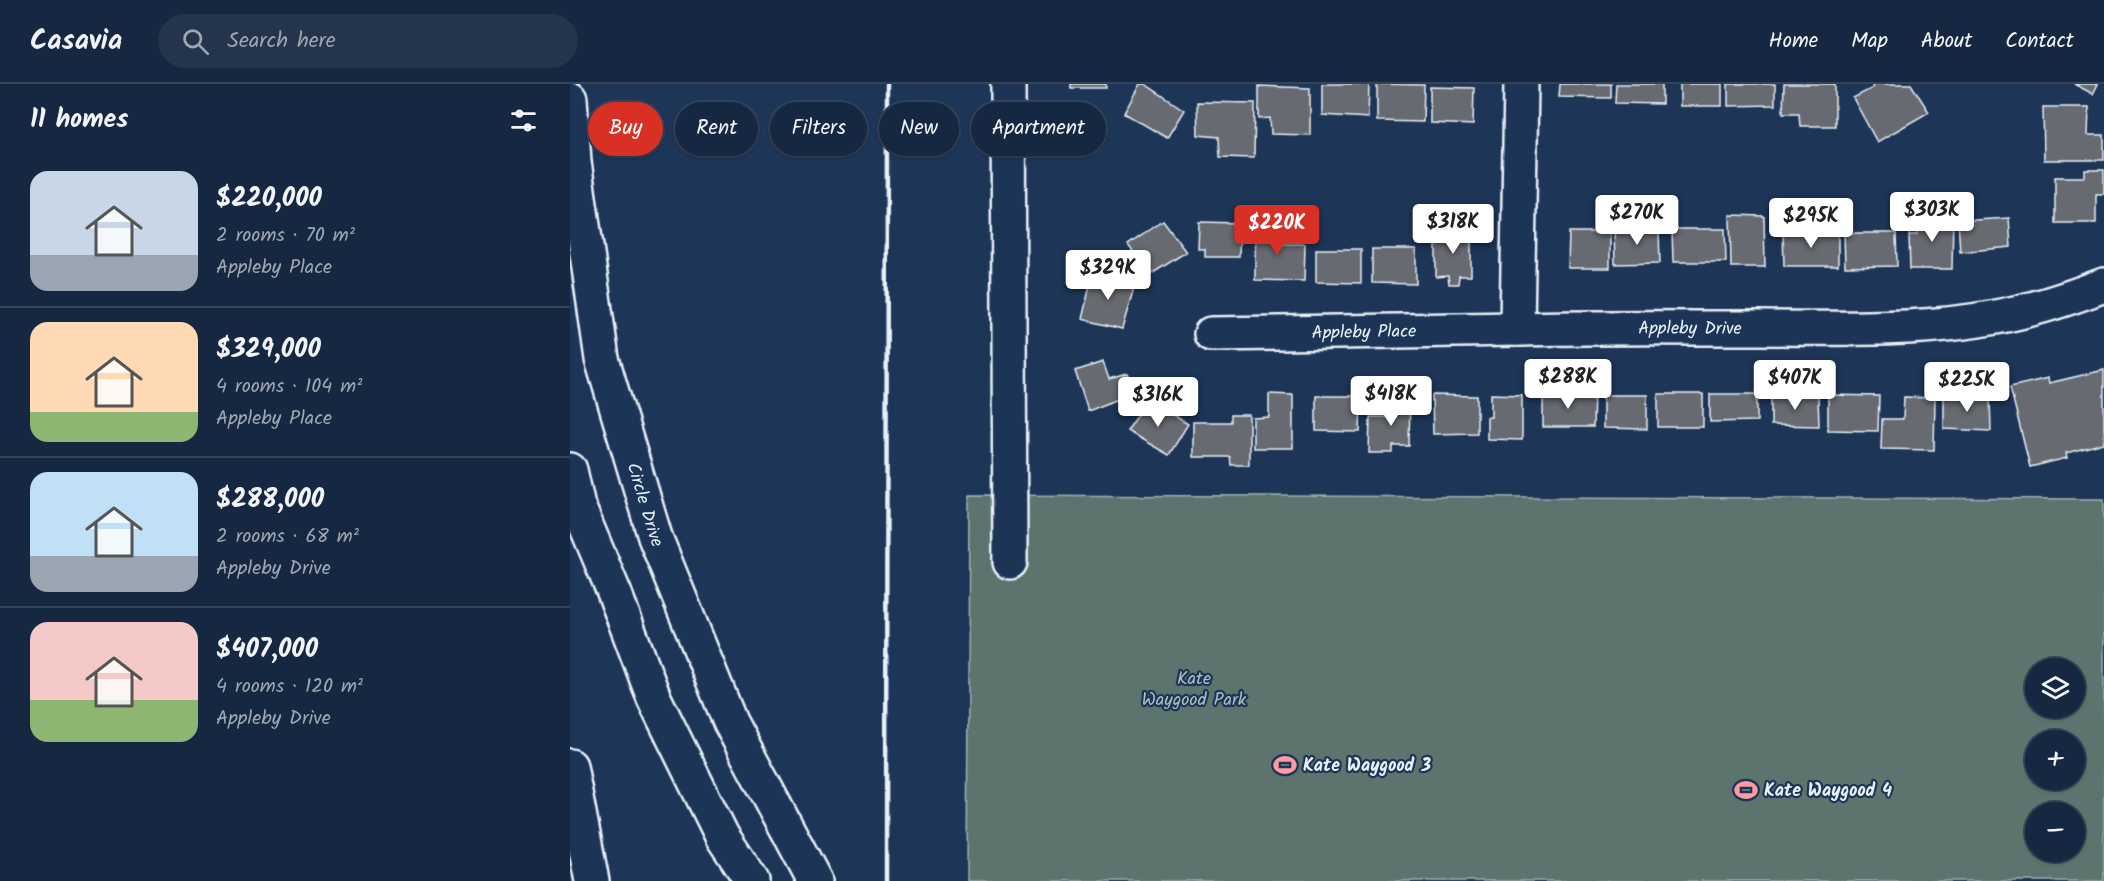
<!DOCTYPE html>
<html lang="en">
<head>
<meta charset="utf-8">
<style>
  :root { --surface:#162841; --page:#23344c; --text:#f1f3f6; --muted:#9ea6b1; --line:#35445a; --accent:#d93025 }
  body { margin:0; font-family:Kalam,sans-serif; background:var(--page); color:var(--text); height:100vh; display:flex; flex-direction:column; font-size:22px; white-space:nowrap }
  * { box-sizing:border-box; margin:0 }
  p { font-size:20px; color:var(--muted) }
  .icon { flex:none; width:33px; height:33px; fill:none; stroke:currentColor; stroke-width:2; stroke-linecap:round; stroke-linejoin:round }
  .map { position:relative; flex:1; overflow:hidden }
  .panel { display:flex; flex-direction:column; background:var(--surface); width:570px }
  .panel>* { flex:none }
  .top-card { position:absolute; left:18px; top:18px; width:570px; height:54px; display:flex; gap:12px }
  .tools { position:absolute; left:1455px; top:574px; display:grid; gap:12px }
  .tools a { display:grid; place-items:center; width:60px; height:60px; border-radius:50%; background:var(--surface); box-shadow:0 2px 4px #0004,0 0 0 2px var(--line); font-size:30px }
  .price { position:absolute; translate:-50% -51px; padding:0 14px; border-radius:6px; background:#fff; color:#222; font-size:20px; line-height:39px; filter:drop-shadow(0 2px 3px #0008) }
  .price::after { content:''; position:absolute; left:50%; top:36px; width:18px; height:14px; margin-left:-9px; background:inherit; clip-path:polygon(0 0,100% 0,50% 100%) }
  .price.current { background:var(--accent); color:#fff }
  ul { padding:0; list-style:none }
  li { display:flex; align-items:center; gap:18px; height:150px; padding:0 30px }
  li+li { border-top:2px solid var(--line) }
  li span { display:grid; place-items:center; flex:none; width:168px; height:120px; border-radius:18px; color:#555 }
  li>.icon { margin-inline-start:auto }
  span .icon { width:72px; height:72px; fill:#fffc; stroke-width:1 }
  li b { font-size:26px }
  h2 { display:flex; justify-content:space-between; align-items:center; height:72px; padding:0 30px; font-size:26px }
  .tag { padding:0 21px; border-radius:27px; background:var(--surface); box-shadow:0 2px 4px #0004,0 0 0 2px var(--line); font-size:21px; line-height:54px }
  .tag.current { background:var(--accent); color:#fff }
  header { display:flex; align-items:center; gap:36px; box-sizing:border-box; height:84px; padding:0 30px; background:var(--surface); border-bottom:2px solid var(--line) }
  header strong { font-size:28px }
  nav { display:flex; gap:33px; margin-inline-start:auto; font-size:21px }
  .search { width:420px; height:54px; background:var(--page); display:flex; align-items:center; gap:15px; box-sizing:border-box; padding:0 21px; border-radius:33px; color:var(--muted); font-size:22px }
  main { display:flex; flex:1; min-height:0 }
  .map>svg:first-child { display:block }
  .green { fill:#5d736e; stroke:#a2b2b3; stroke-width:1.5; fill-rule:evenodd }
  .building { fill:#676a71; stroke:#e8f1f8; stroke-width:1.5 }
  .lines { fill:none; stroke-linecap:round; stroke-linejoin:round }
  .minor-casing { stroke:#e8f1f8; stroke-width:38 }
  .highway-casing { stroke:#e8f1f8; stroke-width:38 }
  .minor { stroke:#1d3557; stroke-width:33 }
  .highway { stroke:#1d3557; stroke-width:33 }
  .rail { stroke:#e8f1f8; stroke-width:4.5 }
  .labels { text-anchor:middle; stroke-width:4.5; stroke-linejoin:round; paint-order:stroke }
  .street-label { font-size:18px; fill:#e8f1f8; stroke:#1d3557 }
  .park-label { font-size:18px; fill:#b0bfc1; stroke:#1d3557 }
  .poi-label { font-size:18px; font-weight:bold; fill:#e8f1f8; stroke:#1d3557; text-anchor:start }
</style>
</head>
<body>
<header>
<strong>Casavia</strong>
<div class="search"><svg class="icon" aria-label="search" viewBox="0 0 24 24"><circle cx="10" cy="10" r="6"/><path d="M15 15l6 6"/></svg>Search here</div>
<nav><a>Home</a><a>Map</a><a>About</a><a>Contact</a></nav>
</header>
<main>
<section class="panel">
<h2>11 homes<svg class="icon" aria-label="filters" viewBox="0 0 24 24"><path d="M4 7h16M4 17h16"/><circle cx="9" cy="7" r="2"/><circle cx="15" cy="17" r="2"/></svg></h2>
<ul>
<li><span style="background:linear-gradient(#c9d6e8 70%,#9aa5b1 0)"><svg class="icon" aria-label="home" viewBox="0 0 24 24"><path d="M3 11l9-7 9 7M6 9v11h12V9"/></svg></span><div><b>$220,000</b><p>2 rooms · 70 m²</p><p>Appleby Place</p></div></li>
<li><span style="background:linear-gradient(#ffd9b3 75%,#8fb573 0)"><svg class="icon" aria-label="home" viewBox="0 0 24 24"><path d="M3 11l9-7 9 7M6 9v11h12V9"/></svg></span><div><b>$329,000</b><p>4 rooms · 104 m²</p><p>Appleby Place</p></div></li>
<li><span style="background:linear-gradient(#bfe0f5 70%,#9aa5b1 0)"><svg class="icon" aria-label="home" viewBox="0 0 24 24"><path d="M3 11l9-7 9 7M6 9v11h12V9"/></svg></span><div><b>$288,000</b><p>2 rooms · 68 m²</p><p>Appleby Drive</p></div></li>
<li><span style="background:linear-gradient(#f6c9c9 65%,#8fb573 0)"><svg class="icon" aria-label="home" viewBox="0 0 24 24"><path d="M3 11l9-7 9 7M6 9v11h12V9"/></svg></span><div><b>$407,000</b><p>4 rooms · 120 m²</p><p>Appleby Drive</p></div></li>
</ul>
</section>
<div class="map">
<svg width="1534" height="797" viewBox="0 0 1534 797">
  <rect width="100%" height="100%" fill="#1d3557"/>
  <filter id="ink" filterUnits="userSpaceOnUse"><feTurbulence type="fractalNoise" baseFrequency=".0167" numOctaves="2"/><feDisplacementMap in="SourceGraphic" scale="12" xChannelSelector="R" yChannelSelector="G"/><feConvolveMatrix kernelMatrix="1 2 1 2 8 2 1 2 1" color-interpolation-filters="sRGB"/></filter>
  <g filter="url(#ink)">
    <path class="green" d="M 399,411 L 1534,415 L 1534,797 L 397,797 ZM 1466,585 L 1504,585 L 1504,624 L 1466,624 ZM 1466,657 L 1504,657 L 1504,696 L 1466,696 ZM 1466,729 L 1504,729 L 1504,768 L 1466,768 Z"/>
    <path class="building" d="M 501,0 L 536,0 L 536,4 L 501,4 Z
      M 570,0 L 575,0 L 614,26 L 597,54 L 554,29 Z
      M 752,0 L 799,0 L 798,34 L 752,31 Z
      M 807,0 L 854,1 L 853,38 L 807,37 Z
      M 990,0 L 1041,0 L 1041,14 L 989,13 Z
      M 1046,0 L 1092,0 L 1092,20 L 1045,19 Z
      M 1110,0 L 1152,0 L 1152,22 L 1110,22 Z
      M 1158,0 L 1205,0 L 1205,21 L 1158,22 Z
      M 1214,0 L 1265,0 L 1265,42 L 1230,42 L 1229,29 L 1213,29 Z
      M 1301,0 L 1341,0 L 1359,28 L 1307,58 L 1283,14 L 1303,4 Z
      M 1504,0 L 1528,0 L 1523,10 Z
      M 689,2 L 740,4 L 740,51 L 701,50 L 700,34 L 689,35 Z
      M 860,3 L 904,4 L 903,41 L 860,39 Z
      M 627,18 L 685,19 L 684,74 L 650,73 L 649,53 L 628,51 Z
      M 1473,23 L 1519,23 L 1518,51 L 1534,51 L 1534,76 L 1474,76 Z
      M 1515,86 L 1534,86 L 1534,110 L 1526,110 L 1526,139 L 1485,139 L 1485,93 L 1515,93 Z
      M 1160,131 L 1194,132 L 1195,183 L 1161,183 Z
      M 1347,131 L 1383,131 L 1382,185 L 1340,185 L 1339,151 L 1347,151 Z
      M 1439,134 L 1441,163 L 1390,168 L 1388,137 Z
      M 593,137 L 616,168 L 580,191 L 558,161 Z
      M 629,138 L 670,139 L 669,173 L 635,173 L 635,165 L 628,165 Z
      M 685,140 L 712,141 L 711,160 L 735,160 L 734,197 L 685,196 Z
      M 1089,145 L 1090,179 L 1045,180 L 1044,146 Z
      M 1102,145 L 1155,145 L 1156,178 L 1103,178 Z
      M 866,148 L 901,148 L 901,192 L 889,192 L 888,200 L 879,200 L 878,192 L 866,193 Z
      M 999,148 L 1040,148 L 1040,184 L 998,184 Z
      M 1213,148 L 1268,148 L 1268,182 L 1214,182 Z
      M 1274,149 L 1326,149 L 1327,182 L 1275,183 Z
      M 746,165 L 791,165 L 791,199 L 746,198 Z
      M 802,165 L 846,165 L 846,200 L 802,199 Z
      M 523,189 L 565,200 L 552,245 L 512,235 Z
      M 533,278 L 539,295 L 557,290 L 566,308 L 518,327 L 505,287 Z
      M 1534,286 L 1534,359 L 1496,369 L 1497,374 L 1460,383 L 1440,303 L 1478,294 L 1479,299 Z
      M 1024,309 L 1023,343 L 973,343 L 973,310 Z
      M 699,310 L 723,311 L 723,364 L 683,364 L 683,334 L 699,333 Z
      M 921,310 L 952,311 L 952,356 L 917,355 L 917,333 L 921,333 Z
      M 1088,310 L 1133,310 L 1133,343 L 1088,343 Z
      M 1140,310 L 1187,310 L 1187,337 L 1140,338 Z
      M 862,311 L 907,312 L 907,349 L 863,350 Z
      M 1033,311 L 1077,311 L 1077,345 L 1033,344 Z
      M 1201,311 L 1248,312 L 1249,342 L 1201,341 Z
      M 1258,311 L 1309,312 L 1308,347 L 1258,346 Z
      M 746,312 L 791,312 L 790,348 L 746,347 Z
      M 817,312 L 840,312 L 839,362 L 823,362 L 823,369 L 799,369 L 800,333 L 817,333 Z
      M 1374,312 L 1420,313 L 1421,347 L 1374,345 Z
      M 1334,313 L 1365,314 L 1364,366 L 1311,365 L 1312,335 L 1333,335 Z
      M 578,316 L 618,340 L 599,371 L 557,347 Z
      M 661,331 L 679,331 L 679,381 L 661,381 L 660,373 L 623,373 L 623,338 L 661,338 Z"/>
    <g class="lines">
      <g class="minor-casing">
        <g id="minor">
          <path d="M 438,0 L 440,478"/>
          <path id="s1" d="M 951,0 L 947,245 C 1027,243 1108,244 1188,244 C 1278,244 1373,249 1461,225 C 1485,219 1510,210 1534,201"/>
          <path id="s2" d="M 641,250 L 947,245"/>
        </g>
      </g>
      <g class="highway-casing">
        <g id="highway">
          <path id="s3" d="M 0,15 L 4,78 L 32,275 L 85,453 L 160,638 L 245,797"/>
          <path d="M 0,386 L 8,422 L 44,508 L 84,614 L 152,752 L 182,797"/>
          <path d="M 0,682 L 22,797"/>
        </g>
      </g>
      <use href="#minor" class="minor"/>
      <use href="#highway" class="highway"/>
      <path class="rail" d="M 316,797 L 317,0"/>
    </g>
  </g>
  <defs>
    <g id="stadium-bare" transform="scale(1.8)"><path d="M0-5a6.5 5 0 1 0 0 10a6.5 5 0 1 0 0-10ZM-3.5-1.8h7v3.6h-7Z" fill="#ff9aa2" stroke="#1d3557" stroke-width="2.5" paint-order="stroke"/></g>
  </defs>
  <g fill-rule="evenodd">
    <use href="#stadium-bare" x="715" y="681"/>
    <use href="#stadium-bare" x="1176" y="706"/>
  </g>
  <g class="labels">
    <g class="street-label">
      <text dy="6" stroke="none"><textPath href="#s1" startOffset="418">Appleby Drive</textPath></text>
      <text dy="6" stroke="none"><textPath href="#s2" startOffset="153">Appleby Place</textPath></text>
      <text dy="6" stroke="none"><textPath href="#s3" startOffset="414">Circle Drive</textPath></text>
    </g>
    <g class="park-label">
      <text x="624" y="600">Kate<tspan x="624" dy="21">Waygood Park</tspan></text>
    </g>
    <g class="poi-label">
      <text x="733" y="687">Kate Waygood 3</text>
      <text x="1194" y="712">Kate Waygood 4</text>
    </g>
  </g>
</svg>
<div class="tools">
<a><svg class="icon" aria-label="layers" viewBox="0 0 24 24"><path d="M12 4l9 5-9 5-9-5zM3 14l9 5 9-5"/></svg></a>
<a>+</a>
<a>−</a>
</div>
<b class="price" style="left:1362px;top:159px">$303K</b>
<b class="price" style="left:1067px;top:162px">$270K</b>
<b class="price" style="left:1241px;top:165px">$295K</b>
<b class="price" style="left:883px;top:171px">$318K</b>
<b class="price current" style="left:707px;top:172px">$220K</b>
<b class="price" style="left:538px;top:217px">$329K</b>
<b class="price" style="left:998px;top:326px">$288K</b>
<b class="price" style="left:1225px;top:327px">$407K</b>
<b class="price" style="left:1397px;top:329px">$225K</b>
<b class="price" style="left:821px;top:343px">$418K</b>
<b class="price" style="left:588px;top:344px">$316K</b>
<div class="top-card">
<a class="tag current">Buy</a>
<a class="tag">Rent</a>
<a class="tag">Filters</a>
<a class="tag">New</a>
<a class="tag">Apartment</a>
</div>
</div>
</main>
</body>
</html>
